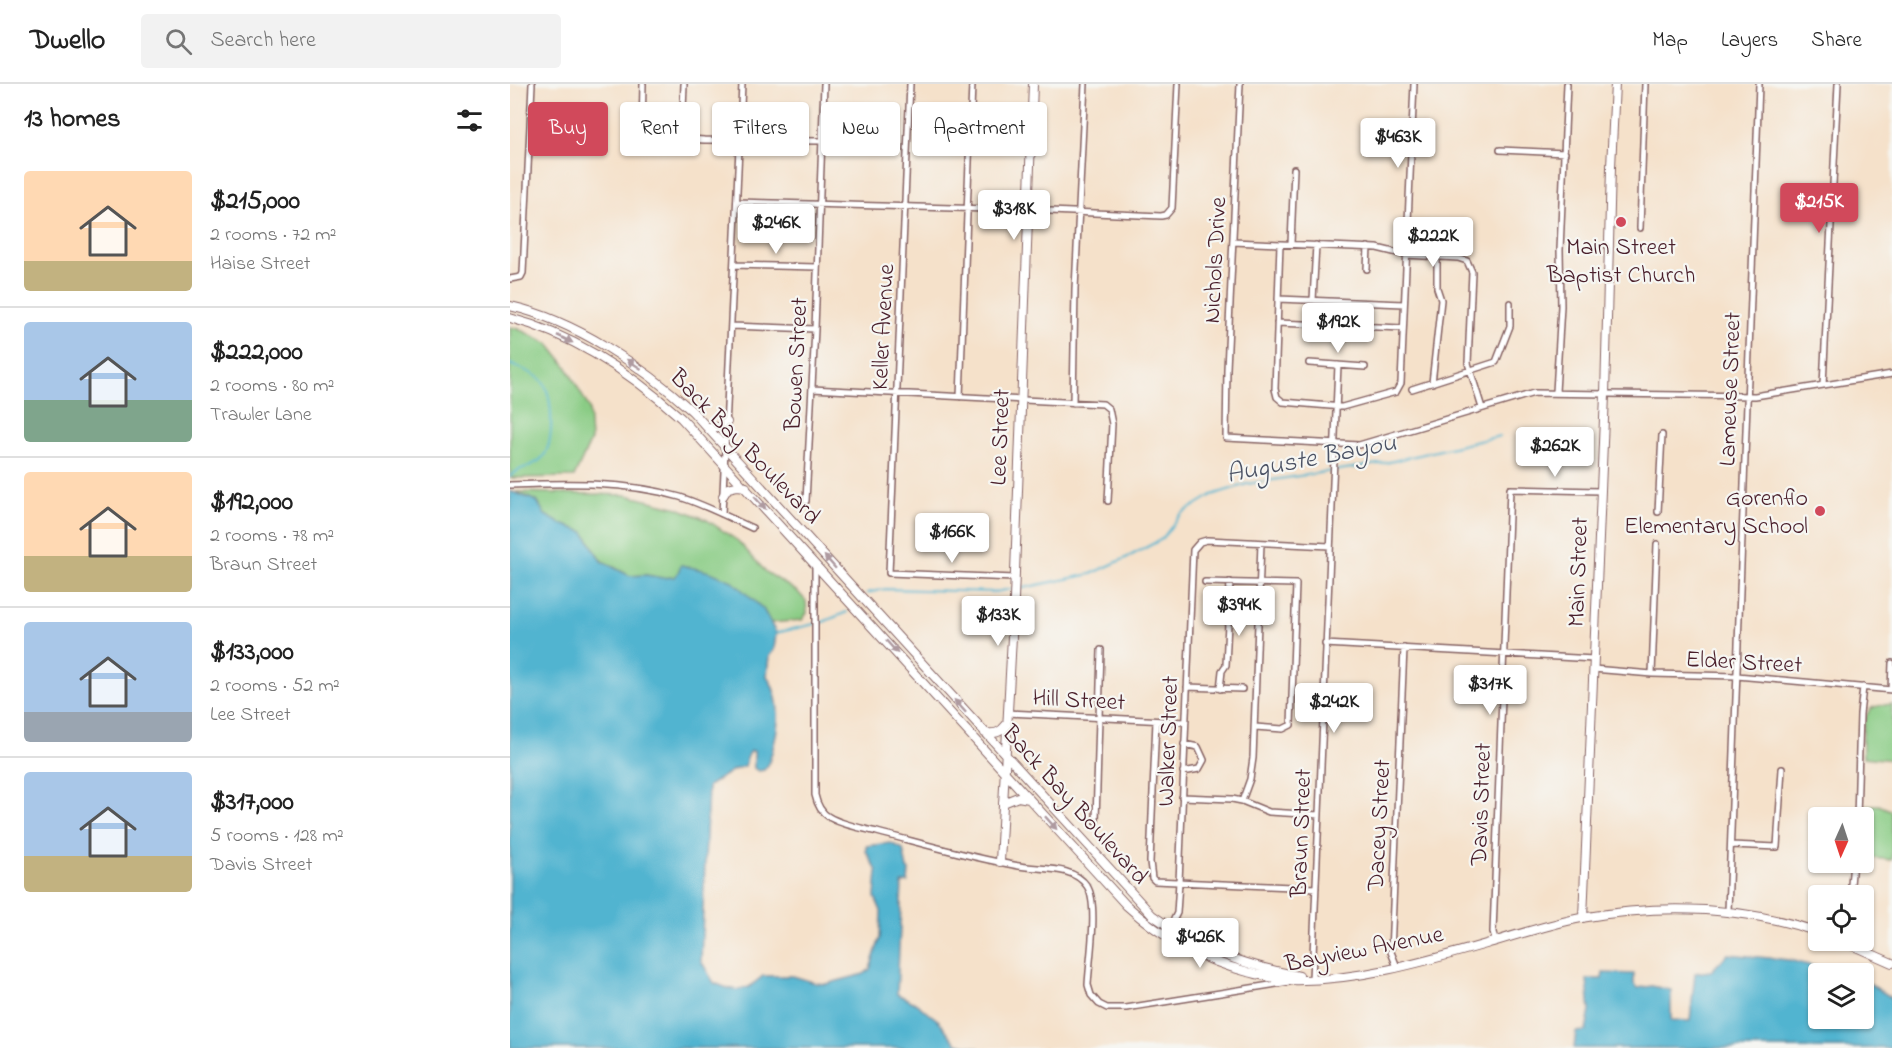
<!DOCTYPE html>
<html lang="en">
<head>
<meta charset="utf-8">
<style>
  :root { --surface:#fff; --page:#f2f2f2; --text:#222; --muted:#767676; --line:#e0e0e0; --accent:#d1495b }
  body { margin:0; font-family:"Indie Flower",sans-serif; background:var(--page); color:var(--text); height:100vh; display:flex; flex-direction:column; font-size:22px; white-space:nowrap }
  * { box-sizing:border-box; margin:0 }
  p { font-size:20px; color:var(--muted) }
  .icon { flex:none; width:33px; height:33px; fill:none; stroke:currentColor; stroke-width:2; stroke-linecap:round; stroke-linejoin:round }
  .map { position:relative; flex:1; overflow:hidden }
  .sheet { display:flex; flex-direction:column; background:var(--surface); width:510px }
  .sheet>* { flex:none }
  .guide { position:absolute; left:18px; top:18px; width:570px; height:54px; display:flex; gap:12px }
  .needle { width:39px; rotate:183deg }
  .buttons { position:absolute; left:1298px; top:723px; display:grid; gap:12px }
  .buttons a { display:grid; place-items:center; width:66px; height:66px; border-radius:6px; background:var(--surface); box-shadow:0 2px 4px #0004; font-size:30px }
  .price { position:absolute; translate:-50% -51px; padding:0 14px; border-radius:6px; background:#fff; color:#222; font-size:20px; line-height:39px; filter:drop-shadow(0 2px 3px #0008) }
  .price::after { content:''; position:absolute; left:50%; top:36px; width:18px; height:14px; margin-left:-9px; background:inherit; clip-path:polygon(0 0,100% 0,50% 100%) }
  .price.active { background:var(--accent); color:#fff }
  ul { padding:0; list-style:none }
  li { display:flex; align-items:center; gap:18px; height:150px; padding:0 24px }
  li+li { border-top:2px solid var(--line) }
  li span { display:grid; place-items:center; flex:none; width:168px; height:120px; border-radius:6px; color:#555 }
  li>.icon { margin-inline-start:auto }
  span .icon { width:72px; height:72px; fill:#fffc; stroke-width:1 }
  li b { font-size:26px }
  h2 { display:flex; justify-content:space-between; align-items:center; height:72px; padding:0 24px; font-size:26px }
  .tag { padding:0 21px; border-radius:6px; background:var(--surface); box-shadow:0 2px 4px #0004; font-size:21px; line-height:54px }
  .tag.active { background:var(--accent); color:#fff }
  header { display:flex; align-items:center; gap:36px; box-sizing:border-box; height:84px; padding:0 30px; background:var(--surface); border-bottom:2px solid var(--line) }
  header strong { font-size:28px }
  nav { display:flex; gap:33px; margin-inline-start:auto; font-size:21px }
  .search { width:420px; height:54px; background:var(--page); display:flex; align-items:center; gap:15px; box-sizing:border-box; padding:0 21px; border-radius:6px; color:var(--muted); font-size:22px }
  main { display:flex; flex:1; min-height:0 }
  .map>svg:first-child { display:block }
  .green { fill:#8acc85; stroke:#6a7658; stroke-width:1.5 }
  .water { fill:#51b4d0; stroke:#4e6a7e; stroke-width:1.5 }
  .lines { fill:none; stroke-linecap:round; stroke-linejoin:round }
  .stream { stroke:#51b4d0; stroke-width:2 }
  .street-casing { stroke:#866363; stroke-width:8 }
  .secondary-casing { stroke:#866363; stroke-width:10 }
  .street { stroke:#fff; stroke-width:5 }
  .secondary { stroke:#fff; stroke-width:8 }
  .oneway { fill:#ae9aa0 }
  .poi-dot { fill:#d1495b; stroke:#f6f6f2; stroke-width:2 }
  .labels { text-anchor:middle; stroke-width:4.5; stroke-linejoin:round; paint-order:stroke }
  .poi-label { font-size:24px; fill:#4a1f2b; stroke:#f6f6f2 }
  .street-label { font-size:24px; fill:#4a1f2b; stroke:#f6f6f2 }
  .water-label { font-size:26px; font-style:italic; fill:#4c5365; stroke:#f6f6f2 }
</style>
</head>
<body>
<header>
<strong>Dwello</strong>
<div class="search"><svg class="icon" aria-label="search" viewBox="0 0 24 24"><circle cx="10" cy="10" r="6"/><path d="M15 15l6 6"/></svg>Search here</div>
<nav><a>Map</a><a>Layers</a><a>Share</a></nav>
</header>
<main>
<section class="sheet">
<h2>13 homes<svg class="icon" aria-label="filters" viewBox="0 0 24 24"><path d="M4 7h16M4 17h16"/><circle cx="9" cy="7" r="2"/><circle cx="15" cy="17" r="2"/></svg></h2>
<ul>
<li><span style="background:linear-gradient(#ffd9b3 75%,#c2b280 0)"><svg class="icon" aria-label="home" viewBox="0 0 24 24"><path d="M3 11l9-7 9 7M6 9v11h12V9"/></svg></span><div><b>$215,000</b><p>2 rooms · 72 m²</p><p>Haise Street</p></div></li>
<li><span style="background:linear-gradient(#a9c7e8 65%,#7fa58c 0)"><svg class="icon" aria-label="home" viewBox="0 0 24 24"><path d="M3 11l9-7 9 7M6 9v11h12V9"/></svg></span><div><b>$222,000</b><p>2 rooms · 80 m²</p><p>Trawler Lane</p></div></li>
<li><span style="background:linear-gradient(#ffd9b3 70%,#c2b280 0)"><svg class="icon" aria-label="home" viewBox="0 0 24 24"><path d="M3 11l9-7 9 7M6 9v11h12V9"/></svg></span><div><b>$192,000</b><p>2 rooms · 78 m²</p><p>Braun Street</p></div></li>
<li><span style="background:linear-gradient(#a9c7e8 75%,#9aa5b1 0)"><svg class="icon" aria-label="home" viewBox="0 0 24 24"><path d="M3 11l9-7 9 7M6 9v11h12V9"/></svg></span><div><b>$133,000</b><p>2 rooms · 52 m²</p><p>Lee Street</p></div></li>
<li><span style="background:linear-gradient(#a9c7e8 70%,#c2b280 0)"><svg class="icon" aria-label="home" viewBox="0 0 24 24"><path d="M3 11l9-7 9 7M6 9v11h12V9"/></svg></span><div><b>$317,000</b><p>5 rooms · 128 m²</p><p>Davis Street</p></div></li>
</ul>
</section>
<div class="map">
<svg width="1382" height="964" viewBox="0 0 1382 964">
  <rect width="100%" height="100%" fill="#f6f6f2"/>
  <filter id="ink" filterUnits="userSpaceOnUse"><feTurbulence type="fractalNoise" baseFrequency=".0167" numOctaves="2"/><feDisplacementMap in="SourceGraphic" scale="12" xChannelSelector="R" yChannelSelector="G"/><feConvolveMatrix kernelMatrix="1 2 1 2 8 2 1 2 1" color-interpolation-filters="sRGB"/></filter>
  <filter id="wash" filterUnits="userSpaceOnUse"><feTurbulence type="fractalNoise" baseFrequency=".008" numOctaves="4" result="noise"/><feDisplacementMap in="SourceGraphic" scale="24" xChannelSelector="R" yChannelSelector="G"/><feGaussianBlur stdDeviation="1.35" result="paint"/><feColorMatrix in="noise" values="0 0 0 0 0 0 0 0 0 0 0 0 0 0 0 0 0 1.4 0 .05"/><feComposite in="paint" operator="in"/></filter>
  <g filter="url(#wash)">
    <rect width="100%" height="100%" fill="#f5e1ca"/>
    <path class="green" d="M 0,243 L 9,245 L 39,260 L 56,282 L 79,324 L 81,356 L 64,393 L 0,394 Z
      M 6,408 L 116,411 L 168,424 L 197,436 L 228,457 L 256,488 L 288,508 L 296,517 L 297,529 L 292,536 L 261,539 L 253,525 L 171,482 L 168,489 L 164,493 L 152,494 L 136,491 L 120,492 L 91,476 L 74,448 L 51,440 L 35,431 L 27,417 Z
      M 1382,620 L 1382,676 L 1353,673 C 1353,660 1350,633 1362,624 C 1367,621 1376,621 1382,620 Z
      M 1354,721 L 1369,721 L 1382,727 L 1382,776 L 1353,773 Z"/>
    <path class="water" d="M 0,407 L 27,417 L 35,431 L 51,440 L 74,448 L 91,477 L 120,492 L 136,491 L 152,494 L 164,493 L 168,489 L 171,481 L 200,488 L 222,497 L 253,525 L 266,549 L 264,566 L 259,572 L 257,592 C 275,620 268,651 258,681 L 254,686 L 248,687 L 244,684 L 244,667 L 240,667 L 238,670 L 235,682 L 223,686 L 198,702 L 191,877 L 204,899 L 217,904 L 229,906 L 239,903 L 253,892 L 283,892 L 306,899 L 316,900 L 354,890 L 360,885 L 370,854 L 371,827 L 365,813 L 367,787 L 356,767 L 356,762 L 381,759 L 393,765 L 397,785 L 399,786 L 398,798 L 392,799 L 387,910 L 405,919 L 429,937 L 446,959 L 469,964 L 0,964 Z
      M 1218,870 L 1279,876 L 1330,889 L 1308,890 L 1308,934 L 1353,934 L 1353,897 L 1357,898 L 1382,914 L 1382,964 L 1064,964 L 1066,948 L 1076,947 L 1080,927 L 1077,895 L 1092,895 L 1093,889 L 1124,890 L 1124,900 L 1128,904 L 1142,902 L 1161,906 L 1161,936 L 1180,937 L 1185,889 L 1201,887 Z"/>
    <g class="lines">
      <path class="stream" d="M 0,280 C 10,285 26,289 33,298 C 43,314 45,360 32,374 C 23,384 8,382 0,393
        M 508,505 L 581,490 L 618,473 L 652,455 L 671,430 L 702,411 L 737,400 L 875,379 L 990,352
        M 357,509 L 375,505 L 485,508 L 502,505
        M 266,549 L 313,538 L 337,528"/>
    </g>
  </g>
  <g filter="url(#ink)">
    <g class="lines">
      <g class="street-casing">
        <path id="street" d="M 133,0 L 132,47 L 133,50 L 136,52 L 194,56 L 312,57
          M 400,0 L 379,489 L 505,494
          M 730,0 L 717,285 L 716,354 L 849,361 L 1024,309 L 1245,312 L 1382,290
          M 172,54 L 174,0
          M 990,66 L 1055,69
          M 228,118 L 518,126 L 651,132 L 656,131 L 662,124 L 668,0
          M 1130,144 L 1135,0
          M 723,158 L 867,164 L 896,171 L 948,174 L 957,177 L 962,188 L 958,279 L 972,324
          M 770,160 L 765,305 L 767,313 L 773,318 L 832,323 L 886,308 L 891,299 L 904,0
          M 781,160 L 784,85
          M 224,181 L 307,183
          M 857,185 L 858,163
          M 0,195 L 11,193 L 13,189 L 22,0
          M 768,215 L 894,220
          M 803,216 L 806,161
          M 767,239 L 893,244
          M 222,242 L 305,245
          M 799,279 L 855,283
          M 922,299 L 931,216 L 927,204 L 927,173
          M 1313,301 L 1328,0
          M 302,305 L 593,320 L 599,325 L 602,340 L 598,417
          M 902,305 L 986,278 L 1000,242 L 1000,219
          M 1046,308 L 1051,222 L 1050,166 L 1057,0
          M 450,313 L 462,0
          M 563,319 L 565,205 L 575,0
          M 0,401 C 56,399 115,397 170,413 C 195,421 218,433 242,444
          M 296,417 L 305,245 L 314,0
          M 1148,428 L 1152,351
          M 212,430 L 232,0
          M 305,481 L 305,711 C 307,720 310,728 319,733 C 332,741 352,744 367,748 C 414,760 461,774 509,782 C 531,786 563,781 577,802 C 589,820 579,877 578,901 L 581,911 L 589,920 L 597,924 L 616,924 L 779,898
          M 695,498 L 786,500 L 781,641 L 773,645 L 745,643
          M 815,560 L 1084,575
          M 1083,585 L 1142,590 L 1227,592 L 1382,606
          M 1142,590 L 1147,460
          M 677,603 L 732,605
          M 710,605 L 712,587 L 716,581 L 720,498
          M 1381,606 L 1382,579
          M 497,629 L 675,638
          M 646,637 L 640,778 L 642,794 L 645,797 L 806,804
          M 673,688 L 689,685 L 694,676 L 688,663 L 674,660
          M 672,713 L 722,715 L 732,717 L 759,728 L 809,731
          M 732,717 L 740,695 L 743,674 L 751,459
          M 1347,734 L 1350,630 L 1353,603
          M 586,737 L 591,566
          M 1221,761 L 1267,763 L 1272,685
          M 1340,812 L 1343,778
          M 1218,827 L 1249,0
          M 660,843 L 667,829 L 669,798 L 683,466 L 690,458 L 697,456 L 820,462
          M 985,857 L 983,848 L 1000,405 L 1090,407
          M 887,883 L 881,868 L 894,564
          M 800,895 L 802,895 L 828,281"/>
      </g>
      <g class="secondary-casing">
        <path id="secondary" d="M 0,222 C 64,236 134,283 182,327 L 642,831 C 691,866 730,880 789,892
          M 0,234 C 65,251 122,290 171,334 L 616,821 C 652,854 691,876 738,888 C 751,891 765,895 778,896 C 847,898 917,877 983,858 C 1012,849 1041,840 1071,834 C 1150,820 1232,822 1308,848
          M 198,343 L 209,343 L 217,338
          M 213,412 L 218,404 L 227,402 L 236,403
          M 475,649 C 485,650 490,649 496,641
          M 493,719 L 508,713 L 519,715
          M 490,778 L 504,515 L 523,0
          M 1073,834 L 1095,311 L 1101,83 L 1105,0
          M 1330,856 L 1382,879"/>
      </g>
      <use href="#street" class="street"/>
      <use href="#secondary" class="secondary"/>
    </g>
    <defs><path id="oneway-solid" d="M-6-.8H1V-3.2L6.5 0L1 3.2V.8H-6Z" transform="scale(1.5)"/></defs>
    <g class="oneway">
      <use href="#oneway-solid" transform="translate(55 255) rotate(26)"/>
      <use href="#oneway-solid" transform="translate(124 280) rotate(-147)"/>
      <use href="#oneway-solid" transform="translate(250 419) rotate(48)"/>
      <use href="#oneway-solid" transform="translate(320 478) rotate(-131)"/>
      <use href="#oneway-solid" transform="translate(382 563) rotate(48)"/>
      <use href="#oneway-solid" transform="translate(450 622) rotate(-132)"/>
      <use href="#oneway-solid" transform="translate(541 739) rotate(48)"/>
    </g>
  </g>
  <g class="poi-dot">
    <circle cx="1111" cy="138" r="6"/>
    <circle cx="1310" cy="427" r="6"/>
  </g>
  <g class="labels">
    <g class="poi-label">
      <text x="1111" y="170">Main Street<tspan x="1111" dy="28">Baptist Church</tspan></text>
      <text x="1298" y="421" text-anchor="end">Gorenflo<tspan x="1298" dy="28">Elementary School</tspan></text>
    </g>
    <g class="street-label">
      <text transform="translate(704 176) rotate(-87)" y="8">Nichols Drive</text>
      <text transform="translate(372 243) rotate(-87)" y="8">Keller Avenue</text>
      <text transform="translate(285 280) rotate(-87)" y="8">Bowen Street</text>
      <text transform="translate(1219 305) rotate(-88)" y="8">Lameuse Street</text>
      <text transform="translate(489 353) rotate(-88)" y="8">Lee Street</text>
      <text transform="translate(236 362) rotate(46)" y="8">Back Bay Boulevard</text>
      <text transform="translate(1067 488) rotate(-88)" y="8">Main Street</text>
      <text transform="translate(1234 577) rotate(3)" y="8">Elder Street</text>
      <text transform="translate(569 615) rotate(3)" y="8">Hill Street</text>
      <text transform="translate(657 657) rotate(-88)" y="8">Walker Street</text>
      <text transform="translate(566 720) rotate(48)" y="8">Back Bay Boulevard</text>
      <text transform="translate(970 720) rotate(-88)" y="8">Davis Street</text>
      <text transform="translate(868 741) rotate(-87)" y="8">Dacey Street</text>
      <text transform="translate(790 749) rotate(-88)" y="8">Braun Street</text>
      <text transform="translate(854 864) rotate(-11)" y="8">Bayview Avenue</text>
    </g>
    <g class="water-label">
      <text transform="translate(801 373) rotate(-11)" y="9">Auguste Bayou</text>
    </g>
  </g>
</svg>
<div class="buttons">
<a><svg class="needle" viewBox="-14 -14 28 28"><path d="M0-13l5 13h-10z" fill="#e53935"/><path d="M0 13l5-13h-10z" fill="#767676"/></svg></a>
<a><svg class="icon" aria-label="locate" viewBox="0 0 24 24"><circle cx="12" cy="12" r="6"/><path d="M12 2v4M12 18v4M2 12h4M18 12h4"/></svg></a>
<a><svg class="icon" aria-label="layers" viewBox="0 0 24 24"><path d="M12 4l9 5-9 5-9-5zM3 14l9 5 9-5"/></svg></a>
</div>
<b class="price" style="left:888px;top:85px">$463K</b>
<b class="price active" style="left:1309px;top:150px">$215K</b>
<b class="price" style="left:504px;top:157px">$318K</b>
<b class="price" style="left:266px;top:171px">$246K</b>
<b class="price" style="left:923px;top:184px">$222K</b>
<b class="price" style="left:828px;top:270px">$192K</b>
<b class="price" style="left:1045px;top:394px">$262K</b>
<b class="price" style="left:442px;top:480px">$166K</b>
<b class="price" style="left:729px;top:553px">$394K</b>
<b class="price" style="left:488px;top:563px">$133K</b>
<b class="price" style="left:980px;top:632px">$317K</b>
<b class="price" style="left:824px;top:650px">$242K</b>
<b class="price" style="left:690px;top:885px">$426K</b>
<div class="guide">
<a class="tag active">Buy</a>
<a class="tag">Rent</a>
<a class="tag">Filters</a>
<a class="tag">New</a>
<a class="tag">Apartment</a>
</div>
</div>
</main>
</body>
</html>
